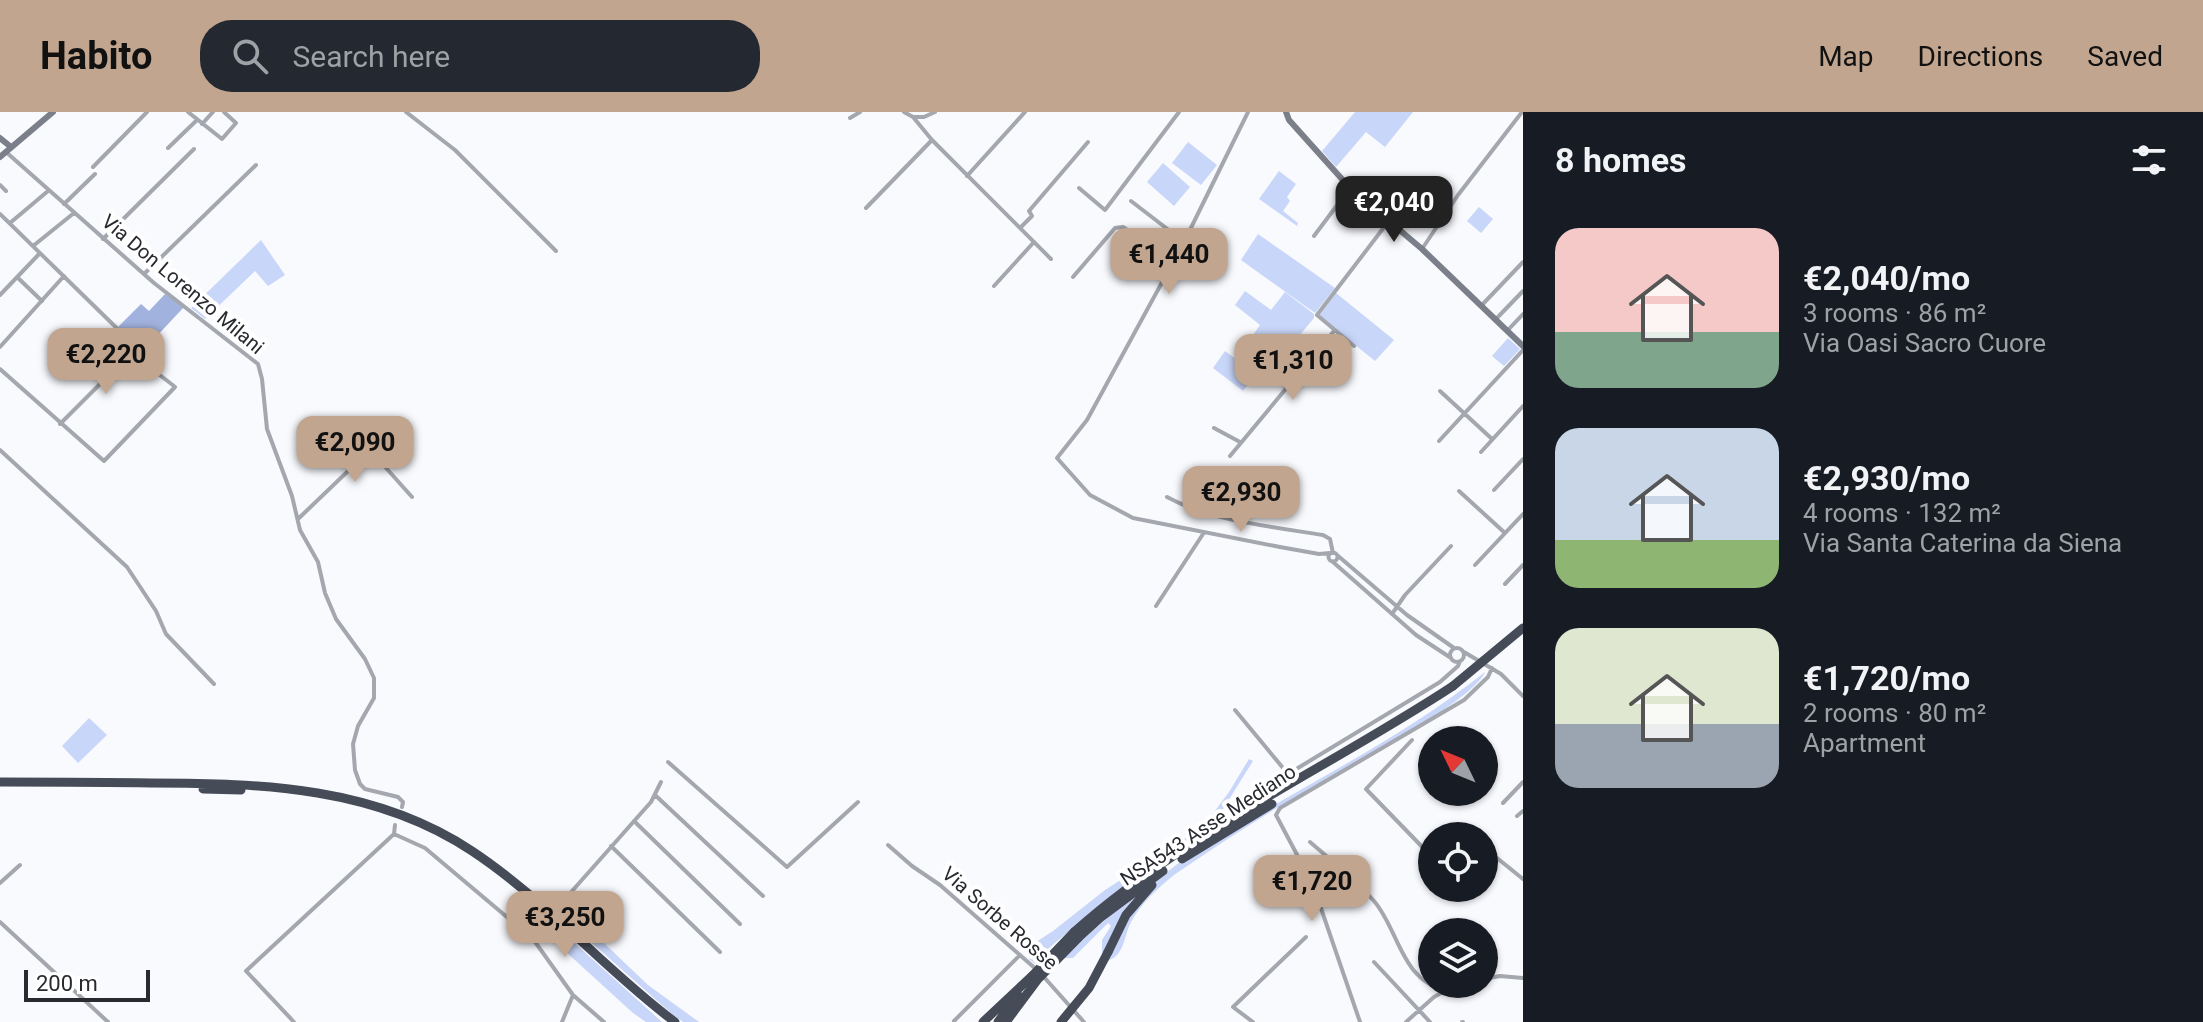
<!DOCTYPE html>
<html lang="en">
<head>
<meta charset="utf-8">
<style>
  :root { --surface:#171b24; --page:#242831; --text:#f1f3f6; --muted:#9ea1a6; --accent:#c1a58f }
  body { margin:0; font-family:Roboto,sans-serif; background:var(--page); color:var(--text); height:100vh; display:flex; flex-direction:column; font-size:30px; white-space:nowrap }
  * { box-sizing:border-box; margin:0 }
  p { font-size:26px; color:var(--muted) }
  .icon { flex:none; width:44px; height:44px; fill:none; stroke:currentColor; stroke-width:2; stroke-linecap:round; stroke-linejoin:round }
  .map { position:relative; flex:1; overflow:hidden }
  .panel { display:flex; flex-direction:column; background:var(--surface); width:680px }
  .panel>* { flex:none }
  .needle { width:52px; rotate:313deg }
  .fabs { position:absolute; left:1418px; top:614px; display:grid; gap:16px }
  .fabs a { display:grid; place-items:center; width:80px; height:80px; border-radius:50%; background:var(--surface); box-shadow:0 2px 6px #0004; font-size:40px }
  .scale { position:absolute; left:24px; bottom:20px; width:126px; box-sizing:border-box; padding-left:8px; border:4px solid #282a30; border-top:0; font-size:22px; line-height:28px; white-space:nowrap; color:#282a30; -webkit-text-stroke:6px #fff; paint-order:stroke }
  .price { position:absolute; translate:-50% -68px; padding:0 18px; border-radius:16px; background:var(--accent); color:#111; font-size:26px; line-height:52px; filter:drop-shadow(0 2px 4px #0008) }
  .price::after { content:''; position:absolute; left:50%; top:48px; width:24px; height:18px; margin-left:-12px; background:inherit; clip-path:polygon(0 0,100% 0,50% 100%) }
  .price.on { background:#222; color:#fff }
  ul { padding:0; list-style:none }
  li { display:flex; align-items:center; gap:24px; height:200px; padding:0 32px }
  li span { display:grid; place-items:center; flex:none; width:224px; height:160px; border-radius:24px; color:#555 }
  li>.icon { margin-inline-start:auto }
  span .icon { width:96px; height:96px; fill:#fffc; stroke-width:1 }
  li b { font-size:34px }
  h2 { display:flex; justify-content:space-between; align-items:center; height:96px; padding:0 32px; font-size:34px }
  header { display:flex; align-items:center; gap:48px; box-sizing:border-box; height:112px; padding:0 40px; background:var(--accent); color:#111 }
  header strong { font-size:38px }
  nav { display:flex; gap:44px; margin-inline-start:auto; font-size:28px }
  .search { width:560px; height:72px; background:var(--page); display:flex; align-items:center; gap:20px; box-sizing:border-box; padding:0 28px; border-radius:32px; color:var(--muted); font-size:30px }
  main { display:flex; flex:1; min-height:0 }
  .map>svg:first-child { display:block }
  .green { fill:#c8d6f9 }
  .forest { fill:#a1b2de }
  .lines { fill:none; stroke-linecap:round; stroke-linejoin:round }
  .street { stroke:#a4a7ae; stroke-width:4 }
  .secondary { stroke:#7b7f89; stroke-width:6 }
  .highway { stroke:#464b58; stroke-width:9 }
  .highway-bridge { stroke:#464b58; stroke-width:9 }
  .labels { text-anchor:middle; stroke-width:8; stroke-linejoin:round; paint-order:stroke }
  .street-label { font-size:20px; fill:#282a30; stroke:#fff }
</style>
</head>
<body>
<header>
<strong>Habito</strong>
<div class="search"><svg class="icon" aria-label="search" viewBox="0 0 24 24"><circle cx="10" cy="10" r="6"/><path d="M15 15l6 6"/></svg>Search here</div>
<nav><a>Map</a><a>Directions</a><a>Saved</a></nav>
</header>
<main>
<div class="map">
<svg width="1523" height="910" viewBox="0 0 1523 910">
  <rect width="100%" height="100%" fill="#f9fafe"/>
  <path class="green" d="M 1355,0 L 1413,0 L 1385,35 L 1366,20 L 1336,55 L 1322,39 Z
    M 1188,30 L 1217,53 L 1201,73 L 1172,51 Z
    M 1163,51 L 1190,75 L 1174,94 L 1147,70 Z
    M 1279,59 L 1296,72 L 1287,85 L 1290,89 L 1283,99 L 1298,111 L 1297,114 L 1259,87 Z
    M 1479,95 L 1493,107 L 1481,121 L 1467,109 Z
    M 1258,122 L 1335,176 L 1315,201 L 1241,148 Z
    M 261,128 L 285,163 L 268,174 L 255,159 L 205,207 L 191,196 Z
    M 1245,179 L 1271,198 L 1285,180 L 1314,202 L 1314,206 L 1258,273 L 1252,268 L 1243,279 L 1213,256 L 1225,239 L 1236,247 L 1260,213 L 1235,193 Z
    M 1336,181 L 1394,228 L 1375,249 L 1319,204 Z
    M 1508,226 L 1520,237 L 1504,254 L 1492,244 Z
    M 1485,560 C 1472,592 1316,674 1277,696 C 1242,717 1208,740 1174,763 C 1157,777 1140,792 1130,812 C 1124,826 1123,846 1106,849 C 1117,825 1129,800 1146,780 C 1172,750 1222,724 1257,703 C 1334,658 1415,616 1485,560 Z
    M 89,606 L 107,623 L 78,651 L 62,634 Z
    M 1249,647 L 1253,649 L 1213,713 L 1113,782 L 1049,836 L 1035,852 L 1029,847 L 1029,836 L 1033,832 L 1053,819 L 1105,778 L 1203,715 L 1229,680 Z
    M 1148,771 L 1102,846 L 1102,828 L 1111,814 L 1108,811 L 1073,846 L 1061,846 Z
    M 563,792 L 648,873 L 699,910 L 683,910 L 672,902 L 557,800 Z
    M 550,809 L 662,910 L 646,910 L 633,901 L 542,818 Z"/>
  <path class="forest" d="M 165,182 L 184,195 L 140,242 L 135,231 L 118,215 L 141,192 L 149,199 Z"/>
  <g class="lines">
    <path class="street" d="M 188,0 L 222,27 L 236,11 L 224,0
      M 406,0 L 455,38 L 556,139
      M 904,0 L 913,5 L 932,28 L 1051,147
      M 1248,0 L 1184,130 L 1087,308 L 1057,346 L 1090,383 L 1133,406 L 1280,435 L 1319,442 L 1330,441
      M 913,5 L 924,5 L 935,0
      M 850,6 L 860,0
      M 202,12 L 213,0
      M 168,36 L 197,8
      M 6,40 L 154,171 L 258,252 L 262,267 L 267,317 L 292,384 L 300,418 L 318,450 L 325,481 L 336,507 L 365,547 L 374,566 L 374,586 L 358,614 L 353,632 L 355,658 L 360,672 L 365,677 L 398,685 L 403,690 L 402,695
      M 93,55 L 147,0
      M 967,64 L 1025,0
      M 0,73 L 6,79
      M 1079,76 L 1105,98 L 1179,0
      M 1131,89 L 1183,129
      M 64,92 L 95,62
      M 866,96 L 932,28
      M 0,102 L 132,231 C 137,249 161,263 175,275 L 104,349 L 0,257
      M 10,111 L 48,79
      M 1020,116 L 1032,104 L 1029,99 L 1088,30
      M 1314,124 L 1350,76
      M 103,127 L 194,37
      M 33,134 L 74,101
      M 1422,137 L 1458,83 L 1522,0
      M 144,162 L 256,53
      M 17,165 L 42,189
      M 1073,165 L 1115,116 L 1123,115 L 1172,149
      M 994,174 L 1034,130
      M 0,183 L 40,141
      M 1481,194 L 1523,150
      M 1496,207 L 1523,179
      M 1507,219 L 1523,202
      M 1354,234 L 1317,203 L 1388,110
      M 0,235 L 64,164
      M 1440,279 L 1492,327
      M 60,312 L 134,238
      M 1214,316 L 1240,330
      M 1439,329 L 1523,238
      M 0,338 L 127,455 L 156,499 L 166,522 L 214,572
      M 1481,340 L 1523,294
      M 1230,344 L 1334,219
      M 1494,378 L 1523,347
      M 1459,379 L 1505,421
      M 1167,385 C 1211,409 1274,415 1323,423 L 1330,427 L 1333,441
      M 298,407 L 370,338 L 412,385
      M1328.5 445a4.5 4.5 0 1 1 9 0a4.5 4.5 0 1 1-9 0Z
      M 1337,443 L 1407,503 L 1454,536
      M 1333,450 L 1416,523 L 1451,546
      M 1475,453 L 1523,402
      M 1505,472 L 1523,453
      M 1156,494 L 1203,422
      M 1392,502 L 1405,483 L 1451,434
      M1450 543a7 7 0 1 1 14 0a7 7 0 1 1-14 0Z
      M 1464,540 L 1501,562 L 1523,584
      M 1235,598 L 1288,662 L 1440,570 L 1458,554 L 1460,549
      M 1412,628 L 1366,677 L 1432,745
      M 668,650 L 787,755 L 858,690
      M 655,683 L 763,784
      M 1503,691 L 1523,670
      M 1517,704 L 1523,699
      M 634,709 L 740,812
      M 394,722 L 425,736 L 533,827 L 573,883 L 604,910
      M 394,722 L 395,713
      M 1310,730 C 1332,749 1355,768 1374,789 C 1399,818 1401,869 1446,878
      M 888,733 L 912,754 L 940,773 L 1037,858
      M 611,734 L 720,840
      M 1484,759 L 1497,746 L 1523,767
      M 0,771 L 20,753
      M 557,796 L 651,690 L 661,670
      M 0,810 L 108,910
      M 533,827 L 544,811
      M 1374,850 L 1430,910
      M 1043,864 L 1084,910
      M 1484,867 L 1500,864 L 1523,866
      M 954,909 L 1020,843
      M 294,910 L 246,859 L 394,722
      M 562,910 L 573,883
      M 1253,910 L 1233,895 L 1306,825
      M 1360,910 L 1313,773 L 1276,703 L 1280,696 L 1464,588 L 1488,565 L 1492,556
      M 1406,910 L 1434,885 L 1457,872
      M 1462,910 L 1463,910"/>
    <path class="secondary" d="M 1286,0 L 1289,8 L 1350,76 L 1422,137 L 1523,234
      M 0,26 L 11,35
      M 0,45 L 53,0"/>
    <path class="highway" d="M 0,670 C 50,670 101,670 151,671 C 263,671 376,675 472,739 C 546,788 604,857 675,910
      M 203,677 L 241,678
      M 1182,747 L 1272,692
      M 1074,820 C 1186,720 1328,656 1453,574
      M 1078,826 L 1100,806 L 1163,759
      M 1108,840 L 1126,803 L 1152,773
      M 983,910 L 1032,864
      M 998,910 L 1018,883"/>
    <path class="highway-bridge" d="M 1453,574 L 1523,516
      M 1032,864 L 1074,820
      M 1006,910 L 1038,867 L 1078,826
      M 1061,910 L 1089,876 L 1108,840"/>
  </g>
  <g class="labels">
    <g class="street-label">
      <text transform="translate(183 172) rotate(40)" y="7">Via Don Lorenzo Milani</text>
      <text transform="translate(1208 713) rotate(-33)" y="7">NSA543 Asse Mediano</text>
      <text transform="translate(1000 806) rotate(41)" y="7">Via Sorbe Rosse</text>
    </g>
  </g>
</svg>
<div class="fabs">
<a><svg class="needle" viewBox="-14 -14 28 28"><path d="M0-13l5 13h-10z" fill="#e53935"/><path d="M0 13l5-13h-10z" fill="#9ea1a6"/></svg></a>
<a><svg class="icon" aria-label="locate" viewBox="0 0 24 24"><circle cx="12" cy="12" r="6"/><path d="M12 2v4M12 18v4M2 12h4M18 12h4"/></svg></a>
<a><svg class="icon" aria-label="layers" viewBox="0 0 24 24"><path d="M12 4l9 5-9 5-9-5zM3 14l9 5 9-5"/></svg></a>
</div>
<div class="scale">200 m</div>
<b class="price on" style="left:1394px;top:132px">€2,040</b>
<b class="price" style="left:1169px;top:184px">€1,440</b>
<b class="price" style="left:106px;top:284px">€2,220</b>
<b class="price" style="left:1293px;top:290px">€1,310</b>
<b class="price" style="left:355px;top:372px">€2,090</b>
<b class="price" style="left:1241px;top:422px">€2,930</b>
<b class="price" style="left:1312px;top:811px">€1,720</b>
<b class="price" style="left:565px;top:847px">€3,250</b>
</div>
<section class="panel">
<h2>8 homes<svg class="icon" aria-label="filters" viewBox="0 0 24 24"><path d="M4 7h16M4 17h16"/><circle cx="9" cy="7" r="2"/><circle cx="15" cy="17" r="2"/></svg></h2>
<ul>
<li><span style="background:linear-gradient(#f6c9c9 65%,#7fa58c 0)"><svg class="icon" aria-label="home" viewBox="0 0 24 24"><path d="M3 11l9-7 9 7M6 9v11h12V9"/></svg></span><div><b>€2,040/mo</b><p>3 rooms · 86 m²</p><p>Via Oasi Sacro Cuore</p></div></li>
<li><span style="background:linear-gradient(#c9d6e8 70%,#8fb573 0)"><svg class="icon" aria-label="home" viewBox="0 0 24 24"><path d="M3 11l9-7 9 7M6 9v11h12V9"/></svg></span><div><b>€2,930/mo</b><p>4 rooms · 132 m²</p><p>Via Santa Caterina da Siena</p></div></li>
<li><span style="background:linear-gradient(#dfe7d0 60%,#9aa5b1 0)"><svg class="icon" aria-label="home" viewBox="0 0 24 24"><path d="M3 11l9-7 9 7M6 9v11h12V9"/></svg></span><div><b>€1,720/mo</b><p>2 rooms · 80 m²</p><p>Apartment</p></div></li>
</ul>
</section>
</main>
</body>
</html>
